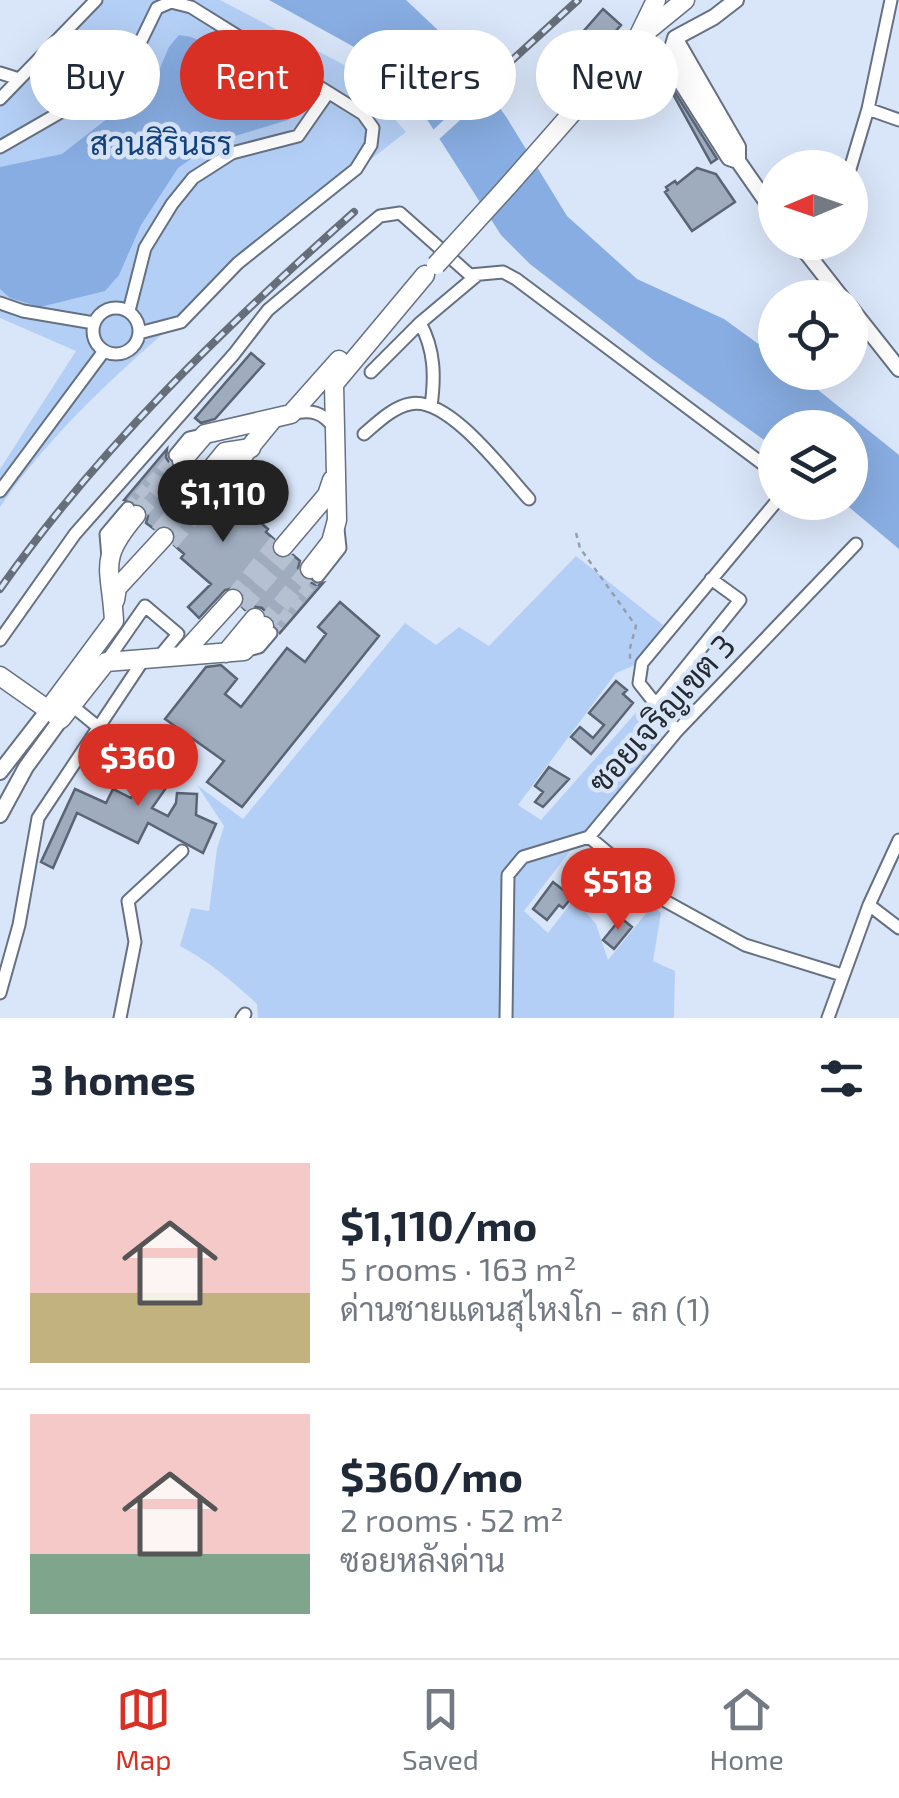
<!DOCTYPE html>
<html lang="en">
<head>
<meta charset="utf-8">
<style>
  :root { --surface:#fff; --page:#f6f6f7; --text:#1f2937; --muted:#747a83; --line:#e0e1e3; --accent:#d93025 }
  body { margin:0; font-family:"Exo 2",Sarabun,sans-serif; background:var(--page); color:var(--text); height:100vh; display:flex; flex-direction:column; font-size:38px; white-space:nowrap }
  * { box-sizing:border-box; margin:0 }
  p { font-size:32px; color:var(--muted) }
  .icon { flex:none; width:55px; height:55px; fill:none; stroke:currentColor; stroke-width:2; stroke-linecap:round; stroke-linejoin:round }
  .map { position:relative; height:1018px; overflow:hidden }
  .side { display:flex; flex-direction:column; background:var(--surface); flex:1 }
  .side>* { flex:none }
  .banner { position:absolute; left:30px; top:30px; width:840px; height:90px; display:flex; gap:20px }
  .needle { width:65px; rotate:268deg }
  .buttons { position:absolute; left:758px; top:150px; display:grid; gap:20px }
  .buttons a { display:grid; place-items:center; width:110px; height:110px; border-radius:50%; background:var(--surface); box-shadow:0 10px 40px #0002; font-size:50px }
  .price { position:absolute; translate:-50% -85px; padding:0 22px; border-radius:35px; background:var(--accent); color:#fff; font-size:32px; line-height:65px; filter:drop-shadow(0 2px 5px #0008) }
  .price::after { content:''; position:absolute; left:50%; top:60px; width:30px; height:22px; margin-left:-15px; background:inherit; clip-path:polygon(0 0,100% 0,50% 100%) }
  .price.active { background:#222; color:#fff }
  ul { padding:0; list-style:none }
  li { display:flex; align-items:center; gap:30px; height:250px; padding:0 30px }
  li+li { border-top:2px solid var(--line) }
  li span { display:grid; place-items:center; flex:none; width:280px; height:200px; border-radius:0px; color:#555 }
  li>.icon { margin-inline-start:auto }
  span .icon { width:120px; height:120px; fill:#fffc; stroke-width:1 }
  li b { font-size:42px }
  h2 { display:flex; justify-content:space-between; align-items:center; height:120px; padding:0 30px; font-size:42px }
  .pill { padding:0 35px; border-radius:45px; background:var(--surface); box-shadow:0 10px 40px #0002; font-size:35px; line-height:90px }
  .pill.active { background:var(--accent); color:#fff }
  .tabs { display:flex; justify-content:space-around; align-items:center; height:140px; border-top:2px solid var(--line); background:var(--surface); font-size:28px; color:var(--muted) }
  .tabs a { display:grid; justify-items:center; gap:5px }
  .tabs .active { color:var(--accent) }
  .map>svg:first-child { display:block }
  .green { fill:#b4cff5 }
  .water { fill:#88ade2 }
  .pier { fill:#d9e6f9 }
  .building { fill:#9facbe; stroke:#596475; stroke-width:2.5 }
  .lines { fill:none; stroke-linecap:round; stroke-linejoin:round }
  .minor-tunnel { stroke:#b5c0d1; stroke-width:11; stroke-dasharray:11 5.5; stroke-linecap:butt }
  .highway-tunnel { stroke:#b5c0d1; stroke-width:18; stroke-dasharray:18 9; stroke-linecap:butt }
  .minor-casing { stroke:#657182; stroke-width:15 }
  .major-casing { stroke:#657182; stroke-width:18 }
  .highway-casing { stroke:#657182; stroke-width:21 }
  .path { stroke:#959fad; stroke-width:2.5; stroke-dasharray:5 5; stroke-linecap:butt }
  .minor { stroke:#fff; stroke-width:11 }
  .major { stroke:#fff; stroke-width:14 }
  .highway { stroke:#fff; stroke-width:18 }
  .rail-casing { stroke:#666e79; stroke-width:8 }
  .rail { stroke:#d9e6f9; stroke-width:4; stroke-dasharray:11; stroke-linecap:butt }
  .highway-bridge-casing { stroke:#657182; stroke-width:21; stroke-linecap:butt }
  .highway-bridge { stroke:#fff; stroke-width:18 }
  .labels { text-anchor:middle; stroke-width:9; stroke-linejoin:round; paint-order:stroke }
  .park-label { font-size:32px; fill:#124281; stroke:#d9e6f9 }
  .street-label { font-size:32px; fill:#252a31; stroke:#d9e6f9 }
</style>
</head>
<body>
<div class="map">
<svg width="899" height="1018" viewBox="0 0 899 1018">
  <rect width="100%" height="100%" fill="#d9e6f9"/>
  <path class="green" d="M 100,0 L 220,0 L 350,68 L 406,132 C 332,188 262,247 192,308 C 122,369 53,430 0,507 L 0,469 L 76,351 L 0,318 L 0,105 Z
    M 576,556 L 663,625 L 635,665 L 616,673 L 518,805 L 541,820 L 640,708 L 665,740 L 573,847 L 524,911 L 548,933 L 574,899 L 596,924 L 608,960 L 652,906 L 661,913 L 653,961 L 675,971 L 674,1018 L 258,1018 L 257,1004 C 232,981 210,962 180,946 L 191,908 L 209,911 L 217,849 L 224,826 L 197,785 L 243,819 L 405,623 L 436,645 L 459,627 L 489,646 Z"/>
  <path class="water" d="M 269,0 L 406,0 L 457,48 L 507,118 L 567,216 L 637,279 L 724,319 L 775,356 L 775,372 L 797,373 L 899,455 L 899,549 L 844,503 L 850,502 L 850,428 L 775,428 L 775,448 L 652,359 L 530,264 L 501,235 L 428,121 L 374,58 Z
    M 179,35 C 208,38 204,50 225,64 C 250,81 270,64 299,94 L 297,111 L 288,120 L 215,142 L 178,168 L 141,225 L 119,275 L 105,291 L 40,307 L 10,298 L 0,289 L 0,167 L 62,154 L 140,93 L 157,75 L 169,47 Z"/>
  <path class="pier" d="M 486,80 L 493,90 L 436,142 L 430,133 Z"/>
  <path class="building" d="M 603,9 L 621,25 L 564,90 L 546,74 Z
    M 658,67 L 659,67 L 717,159 L 711,163 Z
    M 697,168 L 716,174 L 735,202 L 692,231 L 665,192 L 668,190 L 666,187 L 675,181 L 677,184 Z
    M 251,353 L 264,364 L 215,419 L 201,423 L 195,418 Z
    M 167,449 L 166,457 L 173,470 L 181,473 L 193,471 L 192,484 L 203,491 L 206,499 L 214,502 L 225,498 L 229,501 L 232,498 L 268,529 L 266,532 L 274,539 L 271,546 L 274,556 L 282,559 L 293,555 L 300,561 L 298,568 L 302,578 L 316,585 L 323,583 L 280,633 L 275,621 L 262,608 L 252,606 L 245,610 L 242,607 L 245,596 L 237,587 L 225,590 L 199,618 L 188,607 L 211,584 L 181,558 L 184,554 L 174,545 L 176,539 L 173,529 L 161,525 L 154,529 L 146,523 L 148,516 L 144,506 L 124,500 Z
    M 340,602 L 379,636 L 242,807 L 207,782 L 224,761 L 165,719 L 206,667 L 221,665 L 237,679 L 225,694 L 241,707 L 287,648 L 305,662 L 326,634 L 318,627 Z
    M 616,681 L 627,690 L 623,694 L 633,703 L 591,754 L 571,737 L 580,727 L 593,738 L 604,725 L 589,713 Z
    M 144,736 L 179,762 L 164,782 L 168,785 L 152,808 L 168,816 L 176,803 L 177,793 L 197,794 L 196,815 L 216,824 L 203,853 L 148,823 L 138,843 L 77,813 L 53,868 L 41,862 L 75,789 L 106,803 L 113,789 L 131,798 L 152,767 L 132,752 Z
    M 549,767 L 569,779 L 543,807 L 535,802 L 543,792 L 535,786 Z
    M 590,850 L 611,867 L 594,888 L 580,876 L 591,863 L 583,857 Z
    M 553,882 L 572,897 L 563,908 L 559,905 L 547,920 L 533,909 Z
    M 621,918 L 632,927 L 614,949 L 603,940 Z"/>
  <g class="lines">
    <path class="minor-tunnel" d="M 128,508 L 175,455
      M 271,633 L 318,576"/>
    <path class="highway-tunnel" d="M 136,515 L 182,461
      M 159,533 L 203,479
      M 170,542 L 215,490
      M 233,599 L 278,542
      M 242,607 L 288,551
      M 264,626 L 310,569"/>
    <g class="minor-casing">
      <path id="minor" d="M 676,42 L 677,56 L 729,144
        M 628,65 L 645,52 L 657,53 L 668,62
        M 0,73 L 19,79
        M 0,99 L 96,0
        M 868,109 L 899,120
        M 0,147 L 106,86 L 139,45 L 157,8 L 171,2 L 191,7 L 363,114 L 373,128 L 371,145 L 356,169 L 238,263 L 181,322 L 139,333
        M 850,169 L 868,109 L 891,0
        M 0,303 L 23,311 L 94,323
        M93 331a23 23 0 1 1 46 0a23 23 0 1 1-46 0Z
        M 129,311 L 145,248 L 172,204 L 193,178 L 232,153 L 298,136 L 328,93
        M 420,323 C 435,350 435,377 431,406
        M 371,372 L 420,323 L 476,276
        M 291,414 C 311,409 323,412 334,428
        M 364,434 C 377,423 393,407 410,404 C 448,395 506,474 529,499
        M 175,455 L 189,438 L 202,435
        M 0,491 L 104,351
        M 108,558 L 106,534 L 128,508
        M 318,576 L 340,548 L 338,529
        M 0,640 L 75,534 L 234,354 L 268,310 L 380,216 L 400,213 L 470,275 L 503,272 L 516,279 L 775,473
        M 248,650 L 259,647 L 271,633
        M 106,662 L 145,606 L 178,634 L 159,657
        M 70,704 L 98,727
        M 656,704 L 740,600 L 711,579
        M 677,731 L 639,683 L 642,663 L 776,502
        M 589,837 L 667,902 L 745,945 L 842,975
        M 869,905 L 899,928
        M 0,993 L 19,925 L 38,818 L 144,659
        M 120,1018 L 135,942 L 128,901 L 182,851
        M 242,1018 L 245,1014
        M 506,1018 L 508,875 L 523,857 L 589,837 L 677,731 L 856,544
        M 828,1018 L 869,905 L 899,840"/>
    </g>
    <g class="major-casing">
      <path id="major" d="M 736,0 L 714,17 L 675,38 L 668,62 L 729,158 L 738,161 L 775,214
        M 675,38 L 738,147 L 738,161
        M 798,242 L 842,298
        M 850,307 L 899,369
        M 0,772 L 48,710
        M 0,815 L 26,767 L 61,719"/>
    </g>
    <g class="highway-casing">
      <path id="highway" d="M 639,35 L 656,0
        M 507,187 L 636,40 L 685,0
        M 182,461 L 205,434 L 291,414 L 339,360
        M 203,479 L 225,452 L 251,448
        M 215,490 L 273,419
        M 283,547 L 327,495 L 332,480
        M 310,569 L 331,542 L 337,520 L 334,384 L 425,275
        M 115,600 L 117,588 L 164,537
        M 226,653 L 255,618
        M 181,656 L 233,599
        M 0,676 L 61,719 L 106,662 L 244,651 L 264,626
        M 48,710 L 114,621 C 111,566 97,561 136,515"/>
    </g>
    <path class="path" d="M 576,533 L 580,548 L 636,626 L 630,648 L 630,664"/>
    <use href="#minor" class="minor"/>
    <use href="#major" class="major"/>
    <use href="#highway" class="highway"/>
    <g class="rail-casing">
      <path id="rail" d="M 510,62 L 578,0
        M 0,589 C 99,448 225,327 354,212"/>
    </g>
    <use href="#rail" class="rail"/>
    <g class="highway-bridge-casing">
      <path id="highway-bridge" d="M 436,265 L 507,187"/>
    </g>
    <use href="#highway-bridge" class="highway-bridge"/>
  </g>
  <g class="labels">
    <g class="park-label">
      <text x="161" y="155">สวนสิรินธร</text>
    </g>
    <g class="street-label">
      <text transform="translate(662 714) rotate(-48)" y="11">ซอยเจริญเขต 3</text>
    </g>
  </g>
</svg>
<div class="buttons">
<a><svg class="needle" viewBox="-14 -14 28 28"><path d="M0-13l5 13h-10z" fill="#e53935"/><path d="M0 13l5-13h-10z" fill="#747a83"/></svg></a>
<a><svg class="icon" aria-label="locate" viewBox="0 0 24 24"><circle cx="12" cy="12" r="6"/><path d="M12 2v4M12 18v4M2 12h4M18 12h4"/></svg></a>
<a><svg class="icon" aria-label="layers" viewBox="0 0 24 24"><path d="M12 4l9 5-9 5-9-5zM3 14l9 5 9-5"/></svg></a>
</div>
<b class="price active" style="left:223px;top:545px">$1,110</b>
<b class="price" style="left:138px;top:809px">$360</b>
<b class="price" style="left:618px;top:933px">$518</b>
<div class="banner">
<a class="pill">Buy</a>
<a class="pill active">Rent</a>
<a class="pill">Filters</a>
<a class="pill">New</a>
</div>
</div>
<section class="side">
<h2>3 homes<svg class="icon" aria-label="filters" viewBox="0 0 24 24"><path d="M4 7h16M4 17h16"/><circle cx="9" cy="7" r="2"/><circle cx="15" cy="17" r="2"/></svg></h2>
<ul>
<li><span style="background:linear-gradient(#f6c9c9 65%,#c2b280 0)"><svg class="icon" aria-label="home" viewBox="0 0 24 24"><path d="M3 11l9-7 9 7M6 9v11h12V9"/></svg></span><div><b>$1,110/mo</b><p>5 rooms · 163 m²</p><p>ด่านชายแดนสุไหงโก - ลก (1)</p></div></li>
<li><span style="background:linear-gradient(#f6c9c9 70%,#7fa58c 0)"><svg class="icon" aria-label="home" viewBox="0 0 24 24"><path d="M3 11l9-7 9 7M6 9v11h12V9"/></svg></span><div><b>$360/mo</b><p>2 rooms · 52 m²</p><p>ซอยหลังด่าน</p></div></li>
</ul>
</section>
<nav class="tabs">
<a class="active"><svg class="icon" aria-label="map" viewBox="0 0 24 24"><path d="M3 6l6-2 6 2 6-2v14l-6 2-6-2-6 2zM9 4v14M15 6v14"/></svg>Map</a>
<a><svg class="icon" aria-label="saved" viewBox="0 0 24 24"><path d="M7 4h10v16l-5-4-5 4z"/></svg>Saved</a>
<a><svg class="icon" aria-label="home" viewBox="0 0 24 24"><path d="M3 11l9-7 9 7M6 9v11h12V9"/></svg>Home</a>
</nav>
</body>
</html>
